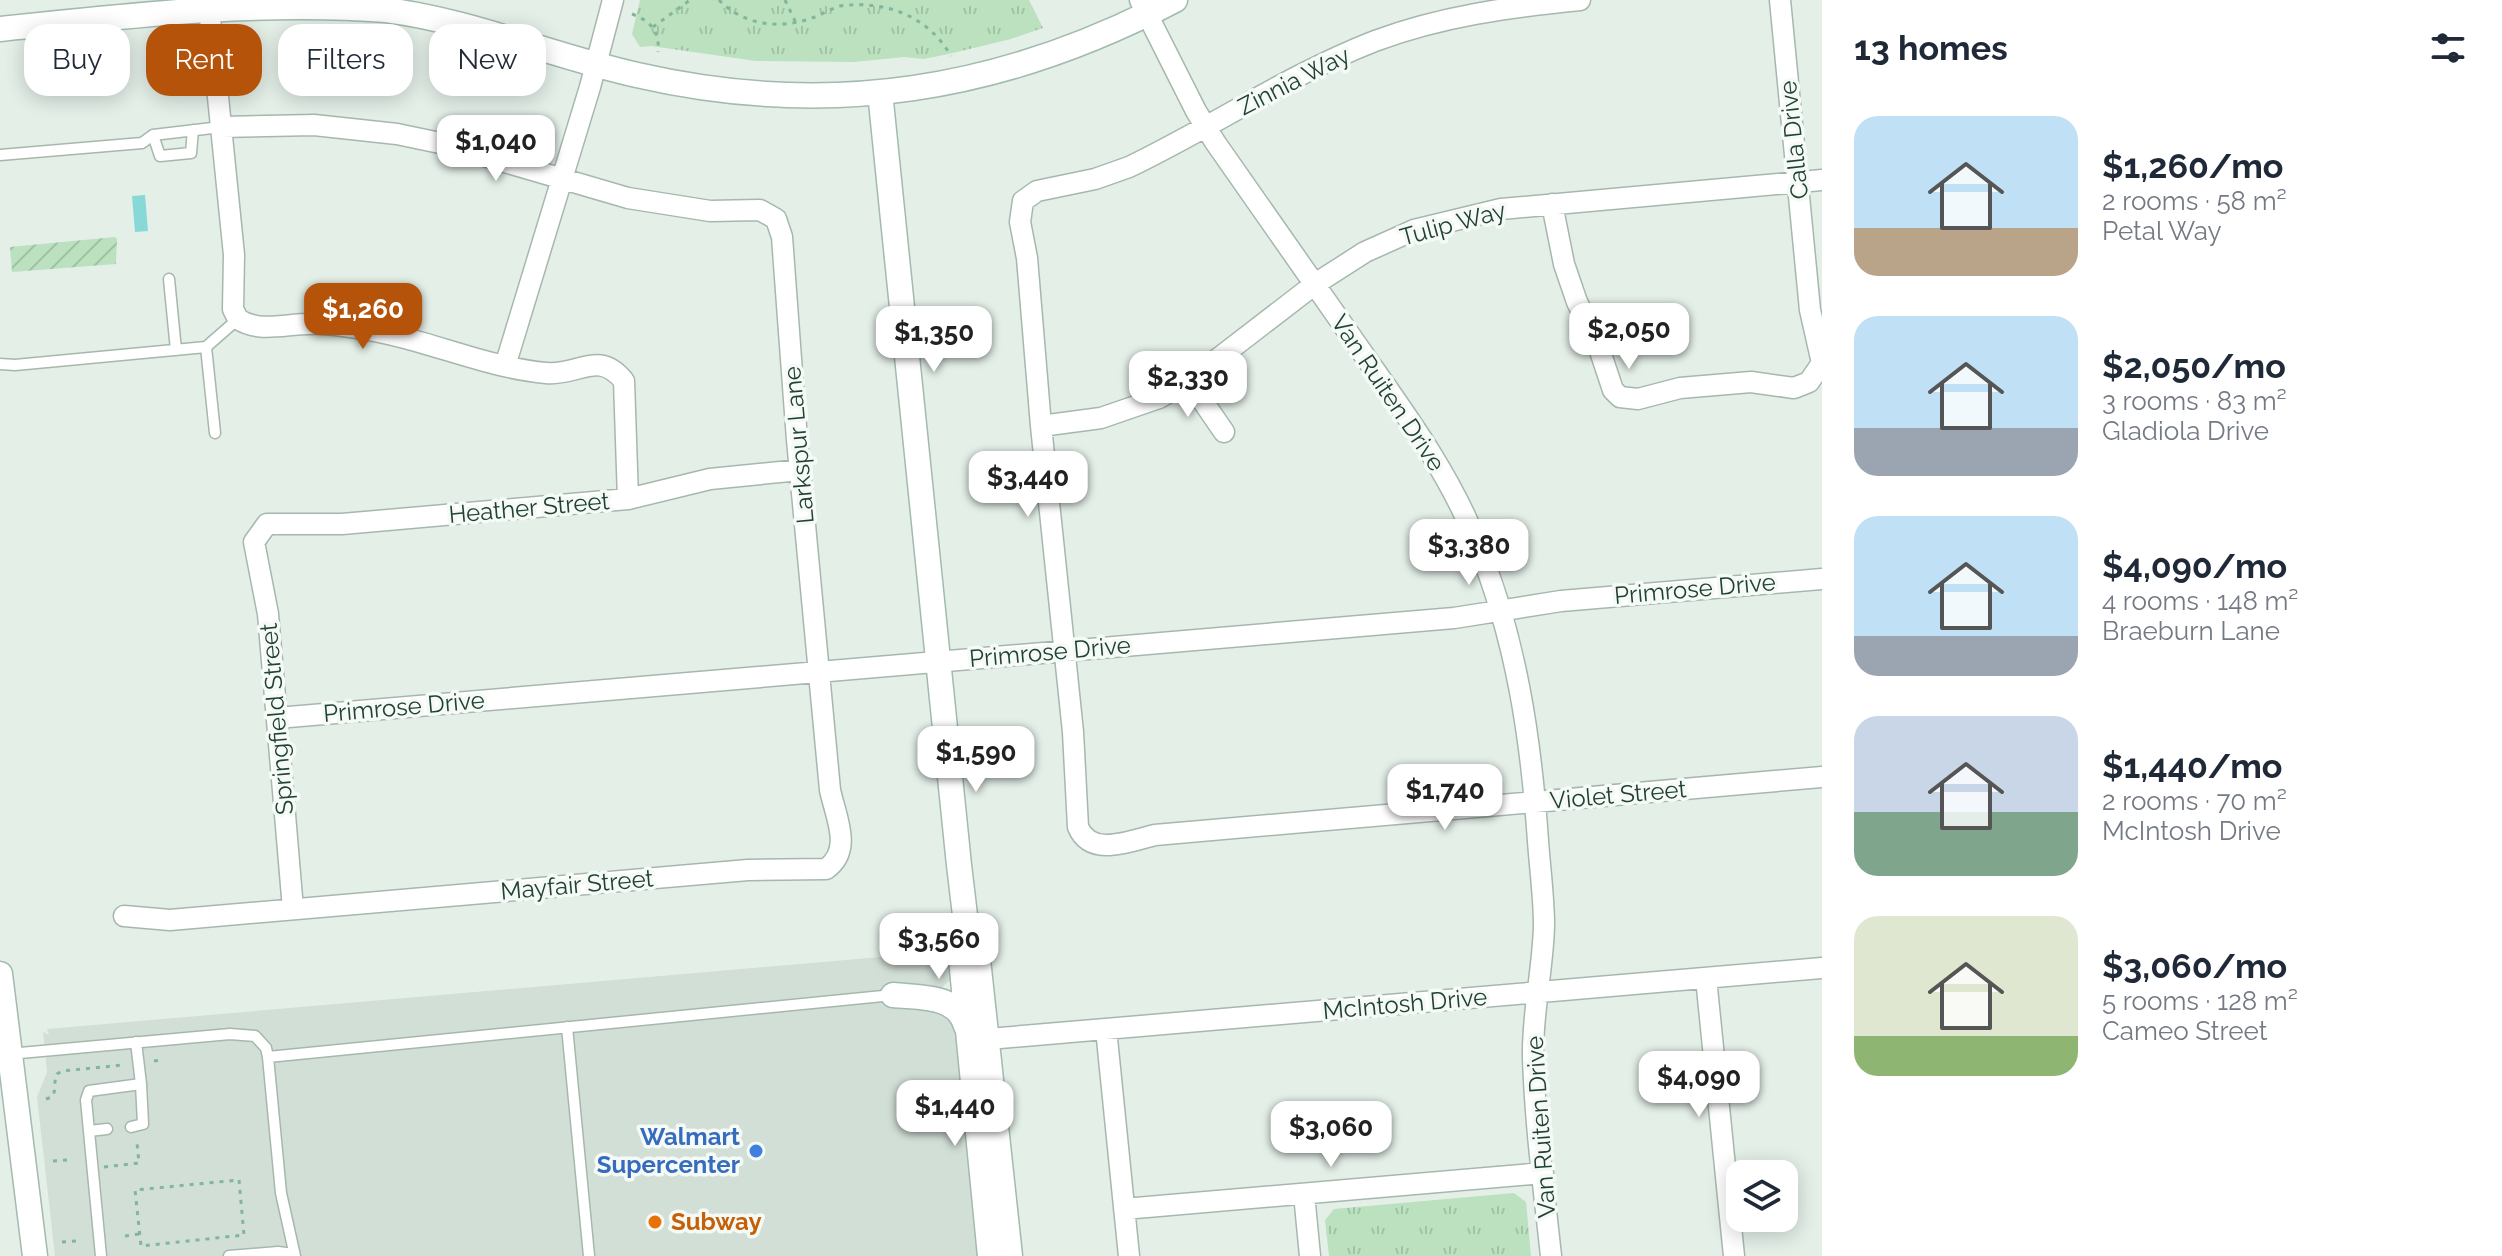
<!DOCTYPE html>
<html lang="en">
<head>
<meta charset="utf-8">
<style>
  :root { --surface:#fff; --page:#f6f6f7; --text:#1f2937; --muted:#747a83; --accent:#b45309 }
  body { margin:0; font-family:Raleway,sans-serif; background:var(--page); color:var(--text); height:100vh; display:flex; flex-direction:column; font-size:30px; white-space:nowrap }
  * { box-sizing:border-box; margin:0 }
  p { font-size:26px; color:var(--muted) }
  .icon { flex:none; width:44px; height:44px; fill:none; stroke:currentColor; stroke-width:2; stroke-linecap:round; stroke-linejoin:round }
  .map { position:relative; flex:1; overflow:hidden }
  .panel { display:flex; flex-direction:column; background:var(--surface); width:680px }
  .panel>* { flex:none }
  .banner { position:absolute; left:24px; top:24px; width:760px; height:72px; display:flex; gap:16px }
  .controls { position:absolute; left:1726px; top:1160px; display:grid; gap:16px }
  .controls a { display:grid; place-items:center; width:72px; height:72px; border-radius:16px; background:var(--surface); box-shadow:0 4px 20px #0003; font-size:40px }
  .price { position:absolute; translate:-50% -68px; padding:0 18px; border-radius:16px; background:#fff; color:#222; font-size:26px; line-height:52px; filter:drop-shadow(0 2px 4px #0008) }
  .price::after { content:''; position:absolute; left:50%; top:48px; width:24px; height:18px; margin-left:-12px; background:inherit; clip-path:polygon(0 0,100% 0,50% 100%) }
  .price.active { background:var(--accent); color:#fff }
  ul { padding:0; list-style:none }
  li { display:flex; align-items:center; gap:24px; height:200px; padding:0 32px }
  li span { display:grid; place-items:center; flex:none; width:224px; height:160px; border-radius:24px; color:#555 }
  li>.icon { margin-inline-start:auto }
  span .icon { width:96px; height:96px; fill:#fffc; stroke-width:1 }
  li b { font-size:34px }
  h2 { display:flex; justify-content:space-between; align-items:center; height:96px; padding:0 32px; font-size:34px }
  .pill { padding:0 28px; border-radius:24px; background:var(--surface); box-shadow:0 4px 20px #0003; font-size:28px; line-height:72px }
  .pill.active { background:var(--accent); color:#fff }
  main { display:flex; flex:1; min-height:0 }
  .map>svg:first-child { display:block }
  .built { fill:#d2dfd6 }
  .grass { fill:url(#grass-tufts) }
  .garden { fill:url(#garden-furrows) }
  .water { fill:#87d8d6 }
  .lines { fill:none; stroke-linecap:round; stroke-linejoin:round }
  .lane-casing { stroke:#a6b8ae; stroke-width:13 }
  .street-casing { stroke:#a6b8ae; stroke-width:23 }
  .secondary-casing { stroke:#a1bbae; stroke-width:27 }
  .path { stroke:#81b59c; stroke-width:3; stroke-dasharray:4 6; stroke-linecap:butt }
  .lane { stroke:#fff; stroke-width:10 }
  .street { stroke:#fff; stroke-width:20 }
  .secondary { stroke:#fff; stroke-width:24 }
  .shop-dot { fill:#3f7fe0; stroke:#f5faf7; stroke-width:3 }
  .food-dot { fill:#e8710a; stroke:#f5faf7; stroke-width:3 }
  .labels { text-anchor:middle; stroke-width:7; stroke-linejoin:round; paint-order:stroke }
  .street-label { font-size:24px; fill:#214233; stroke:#f5faf7 }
  .shop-label { font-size:24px; font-weight:bold; fill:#366cbe; stroke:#f5faf7; text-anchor:end }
  .food-label { font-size:24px; font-weight:bold; fill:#c56008; stroke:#f5faf7; text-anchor:start }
</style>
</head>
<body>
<main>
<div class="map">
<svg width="1822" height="1256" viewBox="0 0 1822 1256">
  <defs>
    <pattern id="grass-tufts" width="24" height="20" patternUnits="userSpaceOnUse" patternTransform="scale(2)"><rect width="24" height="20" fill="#bbe1bf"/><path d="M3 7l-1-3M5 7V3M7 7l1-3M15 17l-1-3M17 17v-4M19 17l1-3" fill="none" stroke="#a0c2a5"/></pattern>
    <pattern id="garden-furrows" width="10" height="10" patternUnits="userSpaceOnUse" patternTransform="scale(2)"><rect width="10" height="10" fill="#bbe1bf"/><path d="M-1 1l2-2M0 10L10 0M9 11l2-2" fill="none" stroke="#a0c2a5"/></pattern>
  </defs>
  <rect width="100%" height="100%" fill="#e4efe8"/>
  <path class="built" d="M 950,951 L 953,978 L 943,986 L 945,1006 L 956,1015 L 981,1256 L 55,1256 L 37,1097 L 47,1072 L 43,1032 L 49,1035 L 47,1029 Z"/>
  <path class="grass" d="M 640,0 L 1029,0 L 1043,28 L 1011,39 L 953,53 L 924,59 L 904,57 L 854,62 L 756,61 L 651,46 L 640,47 L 632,34 Z
    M 1514,1193 L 1526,1202 L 1531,1256 L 1329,1256 L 1325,1220 L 1334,1209 Z"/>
  <path class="garden" d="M 115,237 L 117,239 L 116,264 L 12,272 L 10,247 Z"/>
  <path class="water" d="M 145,195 L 148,231 L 135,232 L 132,196 Z"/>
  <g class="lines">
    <g class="lane-casing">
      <path id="lane" d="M 153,135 L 160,156 L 191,153 L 193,130
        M 0,155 L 142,143 L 153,135 L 221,127
        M 169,279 L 176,350
        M 206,347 L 215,433
        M 0,364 L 15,365 L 206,347 L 238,319
        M 567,1027 L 589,1256
        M 9,1054 L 230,1034 L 255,1036 L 266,1048 L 268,1057 L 281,1193 L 295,1256
        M 268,1057 L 893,995
        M 131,1127 L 143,1124 L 141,1084
        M 89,1131 L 107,1129
        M 101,1256 L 86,1100 L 89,1091 L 141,1084 L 136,1042
        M 229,1256 L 278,1252 L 294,1254"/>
    </g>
    <g class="street-casing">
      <path id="street" d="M 1140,0 L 1196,111 L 1215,142 C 1265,213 1315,284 1364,355 C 1406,415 1449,473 1476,541 C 1516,637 1531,738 1538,841 C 1540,869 1544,898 1544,925 C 1543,970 1532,1013 1533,1057 C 1535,1124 1544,1190 1551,1256
        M 1580,0 C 1510,7 1442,16 1375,41 C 1290,74 1212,127 1129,167 L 1095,179 L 1037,191 L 1023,201 L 1020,222 L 1027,258 L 1041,426 L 1073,732 L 1078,827 C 1091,858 1130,841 1155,835 L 1822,777
        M 209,8 L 234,255 L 233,309 L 238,319 C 259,333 285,324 309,324 C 324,323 342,326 357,328 C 422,337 482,367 546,373 C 579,376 598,349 624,381 L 628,499
        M 1552,204 L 1564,264 L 1577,302 L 1597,342 L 1613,390 L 1620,397 L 1638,399 L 1680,388 L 1751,382 L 1794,388 L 1809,382 L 1822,363 L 1810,310 L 1780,0
        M 505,366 L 590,87 L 613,0
        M 1189,381 L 1224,432
        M 1041,426 L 1101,418 L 1159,398 L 1189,381 L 1315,284 L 1365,252 L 1414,230 L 1501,209 L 1822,180
        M 277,718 L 1454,618 L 1561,601 L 1822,579
        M 293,909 L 268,614 L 254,542 L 267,524 L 342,524 L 628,499 L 710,479 L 800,470
        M 124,916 L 170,920 L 748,870 L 826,869 C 853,850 836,818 830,790 L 797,440 L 782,237 L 776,219 L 760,210 L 710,211 L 628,198 L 440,143 L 397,134 L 314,125 L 221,127
        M 1706,978 L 1734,1256
        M 1106,1029 L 1129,1256
        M 988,1039 L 1822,968
        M 1304,1194 L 1310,1256
        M 1124,1209 L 1543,1173"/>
    </g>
    <g class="secondary-casing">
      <path id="secondary" d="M 0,29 C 127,16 258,0 386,10 C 472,21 552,56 637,75 C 829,119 1002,91 1175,0
        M 880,92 L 959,865 L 967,932 L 977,950 L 1010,1256
        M 967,932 L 961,959 L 990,1256
        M 0,974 L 35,1256
        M 893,995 C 920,998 957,994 966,1026"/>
    </g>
    <path class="path" d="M 719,0 C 743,25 779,30 812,18 C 821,15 830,9 840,6 C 886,0 928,16 951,56
      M 785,0 L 796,23
      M 632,14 C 651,21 660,32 658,52
      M 653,27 L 690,0
      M 154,1061 L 162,1060
      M 46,1099 L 52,1097 C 57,1089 53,1082 57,1074 L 62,1071 L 123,1065
      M 53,1161 L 67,1160
      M 104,1167 L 139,1163 L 137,1143
      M 239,1180 L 244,1235 L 141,1246 L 135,1190 Z
      M 125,1236 L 139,1234
      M 62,1242 L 76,1241"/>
    <use href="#lane" class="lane"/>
    <use href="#street" class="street"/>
    <use href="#secondary" class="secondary"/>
  </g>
  <circle class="shop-dot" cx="756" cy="1151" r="8"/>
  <circle class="food-dot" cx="655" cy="1222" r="8"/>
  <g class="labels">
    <g class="street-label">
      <text transform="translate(1294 81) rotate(-27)" y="8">Zinnia Way</text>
      <text transform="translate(1794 140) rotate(-96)" y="8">Calla Drive</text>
      <text transform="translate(1453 224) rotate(-15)" y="8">Tulip Way</text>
      <text transform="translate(1388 393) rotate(56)" y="8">Van Ruiten Drive</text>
      <text transform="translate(799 445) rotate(-95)" y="8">Larkspur Lane</text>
      <text transform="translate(529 508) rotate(-5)" y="8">Heather Street</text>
      <text transform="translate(1695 589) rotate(-5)" y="8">Primrose Drive</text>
      <text transform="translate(1050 652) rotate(-5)" y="8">Primrose Drive</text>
      <text transform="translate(404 707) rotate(-5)" y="8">Primrose Drive</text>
      <text transform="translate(277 719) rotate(-95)" y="8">Springfield Street</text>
      <text transform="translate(1618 795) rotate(-5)" y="8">Violet Street</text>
      <text transform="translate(577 885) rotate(-5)" y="8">Mayfair Street</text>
      <text transform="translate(1405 1004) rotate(-5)" y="8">McIntosh Drive</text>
      <text transform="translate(1541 1127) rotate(-94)" y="8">Van Ruiten Drive</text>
    </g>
    <g class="shop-label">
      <text x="740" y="1145">Walmart<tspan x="740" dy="28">Supercenter</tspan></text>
    </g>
    <g class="food-label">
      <text x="671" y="1230">Subway</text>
    </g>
  </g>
</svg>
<div class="controls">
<a><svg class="icon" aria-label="layers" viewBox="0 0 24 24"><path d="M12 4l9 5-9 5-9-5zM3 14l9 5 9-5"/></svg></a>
</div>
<b class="price" style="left:496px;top:183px">$1,040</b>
<b class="price active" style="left:363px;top:351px">$1,260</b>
<b class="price" style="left:1629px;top:371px">$2,050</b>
<b class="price" style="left:934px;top:374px">$1,350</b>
<b class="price" style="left:1188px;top:419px">$2,330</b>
<b class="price" style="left:1028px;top:519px">$3,440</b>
<b class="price" style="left:1469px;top:587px">$3,380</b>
<b class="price" style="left:976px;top:794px">$1,590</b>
<b class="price" style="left:1445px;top:832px">$1,740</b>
<b class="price" style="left:939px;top:981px">$3,560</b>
<b class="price" style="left:1699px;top:1119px">$4,090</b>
<b class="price" style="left:955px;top:1148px">$1,440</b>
<b class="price" style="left:1331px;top:1169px">$3,060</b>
<div class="banner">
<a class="pill">Buy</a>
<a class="pill active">Rent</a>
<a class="pill">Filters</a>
<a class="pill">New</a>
</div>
</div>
<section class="panel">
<h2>13 homes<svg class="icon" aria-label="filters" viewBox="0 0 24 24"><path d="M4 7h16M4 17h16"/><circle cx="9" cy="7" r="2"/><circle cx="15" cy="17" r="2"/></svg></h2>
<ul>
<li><span style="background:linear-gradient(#bfe0f5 70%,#b9a48a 0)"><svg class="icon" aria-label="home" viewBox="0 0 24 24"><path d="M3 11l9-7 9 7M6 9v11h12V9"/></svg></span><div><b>$1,260/mo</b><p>2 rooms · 58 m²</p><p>Petal Way</p></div></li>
<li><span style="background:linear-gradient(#bfe0f5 70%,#9aa5b1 0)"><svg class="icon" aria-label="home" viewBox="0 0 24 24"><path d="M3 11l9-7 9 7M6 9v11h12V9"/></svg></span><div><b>$2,050/mo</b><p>3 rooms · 83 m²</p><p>Gladiola Drive</p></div></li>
<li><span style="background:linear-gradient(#bfe0f5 75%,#9aa5b1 0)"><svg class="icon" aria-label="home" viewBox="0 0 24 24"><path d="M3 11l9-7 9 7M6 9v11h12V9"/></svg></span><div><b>$4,090/mo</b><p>4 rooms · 148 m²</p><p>Braeburn Lane</p></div></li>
<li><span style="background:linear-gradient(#c9d6e8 60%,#7fa58c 0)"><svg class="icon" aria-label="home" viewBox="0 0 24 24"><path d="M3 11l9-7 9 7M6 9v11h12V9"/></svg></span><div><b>$1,440/mo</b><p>2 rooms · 70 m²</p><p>McIntosh Drive</p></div></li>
<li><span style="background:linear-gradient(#dfe7d0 75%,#8fb573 0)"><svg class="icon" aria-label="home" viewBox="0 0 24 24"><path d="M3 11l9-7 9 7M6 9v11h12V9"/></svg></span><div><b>$3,060/mo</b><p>5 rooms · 128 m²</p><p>Cameo Street</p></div></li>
</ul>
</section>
</main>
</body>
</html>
